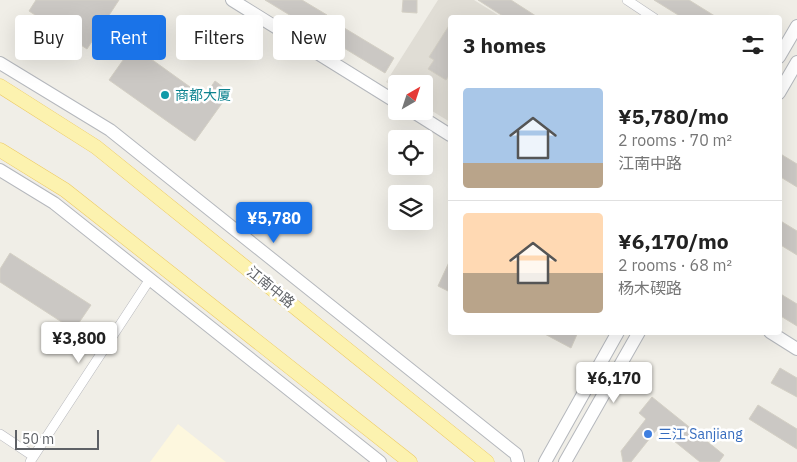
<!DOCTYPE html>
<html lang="en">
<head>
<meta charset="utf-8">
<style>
  :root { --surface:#fff; --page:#f2f2f2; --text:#222; --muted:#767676; --line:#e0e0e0; --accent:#1a73e8 }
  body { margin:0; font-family:"IBM Plex Sans","Noto Sans SC",sans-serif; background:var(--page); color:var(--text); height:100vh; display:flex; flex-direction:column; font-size:19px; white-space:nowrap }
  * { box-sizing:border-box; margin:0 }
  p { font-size:16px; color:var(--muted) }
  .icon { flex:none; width:28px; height:28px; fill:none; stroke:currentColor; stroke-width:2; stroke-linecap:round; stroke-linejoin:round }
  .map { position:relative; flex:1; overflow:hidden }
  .drawer { position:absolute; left:448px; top:15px; width:334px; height:320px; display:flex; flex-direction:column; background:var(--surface); border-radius:5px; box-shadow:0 5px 20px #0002 }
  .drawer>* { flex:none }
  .banner { position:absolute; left:15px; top:15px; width:358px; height:45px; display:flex; gap:10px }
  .needle { width:32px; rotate:39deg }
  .tools { position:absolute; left:388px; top:75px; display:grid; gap:10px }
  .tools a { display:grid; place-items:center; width:45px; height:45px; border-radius:5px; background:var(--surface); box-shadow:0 5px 20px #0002; font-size:25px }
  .scale { position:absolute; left:15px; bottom:12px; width:84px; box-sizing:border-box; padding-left:5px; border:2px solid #5e6166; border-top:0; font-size:14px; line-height:18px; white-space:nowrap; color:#5e6166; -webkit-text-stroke:4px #fff; paint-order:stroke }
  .price { position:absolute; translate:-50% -42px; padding:0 11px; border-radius:5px; background:#fff; color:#222; font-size:16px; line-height:32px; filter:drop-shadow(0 1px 2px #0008) }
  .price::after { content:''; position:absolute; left:50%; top:30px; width:15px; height:11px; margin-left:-8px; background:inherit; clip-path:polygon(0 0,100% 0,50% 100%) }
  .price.active { background:var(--accent); color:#fff }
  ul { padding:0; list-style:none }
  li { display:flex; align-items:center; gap:15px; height:125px; padding:0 15px }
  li+li { border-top:1px solid var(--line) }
  li span { display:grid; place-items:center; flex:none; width:140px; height:100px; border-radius:5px; color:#555 }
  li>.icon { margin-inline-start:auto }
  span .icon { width:60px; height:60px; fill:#fffc; stroke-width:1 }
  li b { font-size:21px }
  h2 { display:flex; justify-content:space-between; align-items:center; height:60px; padding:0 15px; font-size:21px }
  .pill { padding:0 18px; border-radius:5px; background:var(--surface); box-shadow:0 5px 20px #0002; font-size:18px; line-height:45px }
  .pill.active { background:var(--accent); color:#fff }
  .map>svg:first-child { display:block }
  .commercial { fill:#fdf7de }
  .education { fill:#e0ddd5 }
  .building { fill:#cbc8c4; stroke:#d4d0c5 }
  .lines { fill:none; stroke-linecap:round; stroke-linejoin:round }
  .street-casing { stroke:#b7b8bd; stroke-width:10 }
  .secondary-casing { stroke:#b5b8bd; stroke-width:14 }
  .primary-casing { stroke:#edca62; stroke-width:15 }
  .street { stroke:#fff; stroke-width:9 }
  .secondary { stroke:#fff; stroke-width:12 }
  .primary { stroke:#fcf2af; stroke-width:14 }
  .culture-dot { fill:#0f9aa8; stroke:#fff; stroke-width:2 }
  .shop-dot { fill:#3f7fe0; stroke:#fff; stroke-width:2 }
  .labels { text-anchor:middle; stroke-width:5; stroke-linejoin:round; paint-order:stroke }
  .culture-label { font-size:14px; fill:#0d838f; stroke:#fff; text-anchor:start }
  .street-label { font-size:14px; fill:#5e6166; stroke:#fff }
  .shop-label { font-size:14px; fill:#366cbe; stroke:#fff; text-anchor:start }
</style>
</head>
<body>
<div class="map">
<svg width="797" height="462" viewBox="0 0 797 462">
  <rect width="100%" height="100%" fill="#f0eee7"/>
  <path class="commercial" d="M 178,424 L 226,462 L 150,462 Z"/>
  <path class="education" d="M 438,0 L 474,0 L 501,17 L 450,18 L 450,122 L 424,106 L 424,84 L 396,84 L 396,88 L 386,82 Z"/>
  <path class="building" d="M 36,0 L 119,0 L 87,49 L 29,11 Z
    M 265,0 L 302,0 L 327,15 L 326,17 L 394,58 L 385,73 Z
    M 403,0 L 417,0 L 417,13 L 402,12 Z
    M 478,0 L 511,0 L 539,18 L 506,18 Z
    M 654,0 L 689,0 L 718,18 L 683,18 Z
    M 450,24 L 450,74 L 446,80 L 428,69 L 434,60 L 429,57 Z
    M 133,46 L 204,97 L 215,81 L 230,92 L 195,141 L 109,80 Z
    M 779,153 L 797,164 L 797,187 L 779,176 Z
    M 779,220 L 797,231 L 797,255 L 779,244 Z
    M 10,253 L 91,305 L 74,330 L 0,282 L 0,269 Z
    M 450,260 L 450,292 L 438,286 Z
    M 779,293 L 797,304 L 797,326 L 779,315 Z
    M 541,332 L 578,332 L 571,348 Z
    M 780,368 L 797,378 L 797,397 L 771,383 Z
    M 652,397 L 724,455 L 719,462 L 700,462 L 658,428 L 631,462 L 623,462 L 621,451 L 646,419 L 639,413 Z
    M 758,405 L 797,429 L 797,449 L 749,419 Z"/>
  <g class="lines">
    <g class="street-casing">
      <path id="street" d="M 627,0 L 654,18
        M 0,434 L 33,456
        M 30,462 L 150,279"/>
    </g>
    <g class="secondary-casing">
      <path id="secondary" d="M 232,0 L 396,102
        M 779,57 L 797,26
        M 0,63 L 110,130 L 516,454 L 518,462
        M 779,93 L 797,62
        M 412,111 L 450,135
        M 0,170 L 54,203 L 380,462
        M 770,332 L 797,349
        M 545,462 L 618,332
        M 565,462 L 639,332"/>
    </g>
    <g class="primary-casing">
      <path id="primary" d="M 0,86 L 96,147 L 487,462
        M 0,150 L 65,190 L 410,462"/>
    </g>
    <use href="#street" class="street"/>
    <use href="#secondary" class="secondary"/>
    <use href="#primary" class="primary"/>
  </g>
  <circle class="culture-dot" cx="165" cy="95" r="5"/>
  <circle class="shop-dot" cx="648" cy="434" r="5"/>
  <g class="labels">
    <g class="culture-label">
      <text x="175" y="100">商都大厦</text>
    </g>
    <g class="street-label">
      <text transform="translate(271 287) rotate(39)" y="5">江南中路</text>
    </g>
    <g class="shop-label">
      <text x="658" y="439">三江 Sanjiang</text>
    </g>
  </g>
</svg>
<div class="tools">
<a><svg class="needle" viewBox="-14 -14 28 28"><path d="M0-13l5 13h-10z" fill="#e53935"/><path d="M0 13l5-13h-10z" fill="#767676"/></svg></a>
<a><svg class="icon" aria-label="locate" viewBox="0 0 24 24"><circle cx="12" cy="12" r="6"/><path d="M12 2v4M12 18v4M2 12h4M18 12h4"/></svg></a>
<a><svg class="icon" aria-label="layers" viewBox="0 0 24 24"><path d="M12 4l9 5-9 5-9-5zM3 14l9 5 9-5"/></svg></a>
</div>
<div class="scale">50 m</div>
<b class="price active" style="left:274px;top:244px">¥5,780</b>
<b class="price" style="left:79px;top:364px">¥3,800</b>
<b class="price" style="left:614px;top:404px">¥6,170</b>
<div class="banner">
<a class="pill">Buy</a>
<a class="pill active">Rent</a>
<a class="pill">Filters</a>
<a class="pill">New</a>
</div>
<section class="drawer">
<h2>3 homes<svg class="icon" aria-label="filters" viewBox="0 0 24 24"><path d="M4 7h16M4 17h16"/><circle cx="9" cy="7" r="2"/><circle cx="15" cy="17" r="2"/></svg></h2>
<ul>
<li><span style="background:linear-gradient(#a9c7e8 75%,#b9a48a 0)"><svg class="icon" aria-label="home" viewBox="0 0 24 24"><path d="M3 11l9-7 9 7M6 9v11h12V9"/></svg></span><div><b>¥5,780/mo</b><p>2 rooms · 70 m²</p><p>江南中路</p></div></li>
<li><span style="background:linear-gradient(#ffd9b3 60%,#b9a48a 0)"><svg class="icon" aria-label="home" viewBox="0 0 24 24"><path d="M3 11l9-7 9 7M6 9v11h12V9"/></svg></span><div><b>¥6,170/mo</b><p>2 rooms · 68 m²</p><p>杨木碶路</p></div></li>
</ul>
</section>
</div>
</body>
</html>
